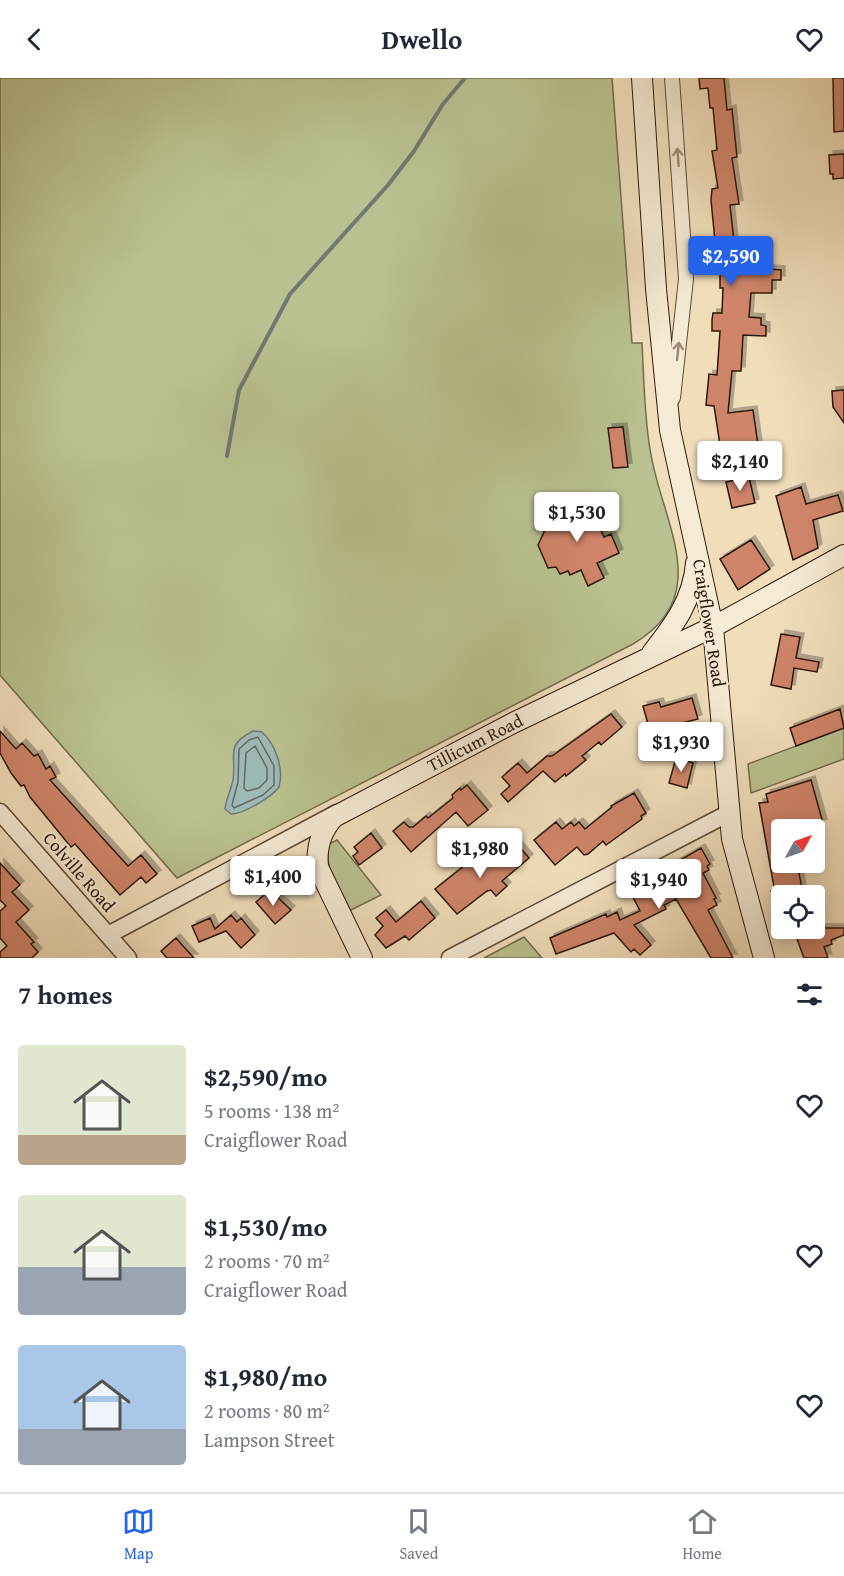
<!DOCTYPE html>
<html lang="en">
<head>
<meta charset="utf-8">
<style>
  :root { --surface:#fff; --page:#f2f2f3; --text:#1f2937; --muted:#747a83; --line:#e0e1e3; --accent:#2563eb }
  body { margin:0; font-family:"Gentium Book Plus",serif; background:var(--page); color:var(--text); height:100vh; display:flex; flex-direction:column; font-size:22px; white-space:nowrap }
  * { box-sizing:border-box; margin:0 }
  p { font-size:20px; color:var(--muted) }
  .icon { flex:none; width:33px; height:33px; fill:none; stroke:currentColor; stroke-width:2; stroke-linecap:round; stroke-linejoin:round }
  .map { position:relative; height:880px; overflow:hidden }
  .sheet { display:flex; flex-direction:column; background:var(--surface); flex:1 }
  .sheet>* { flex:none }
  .needle { width:39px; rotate:50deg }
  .tools { position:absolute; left:771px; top:741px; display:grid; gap:12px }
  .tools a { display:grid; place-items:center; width:54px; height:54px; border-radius:6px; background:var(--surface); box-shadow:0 3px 15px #0003; font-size:30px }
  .price { position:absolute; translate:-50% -51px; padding:0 14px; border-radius:6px; background:#fff; color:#222; font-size:20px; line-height:39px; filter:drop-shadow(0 2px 3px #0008) }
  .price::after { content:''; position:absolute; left:50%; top:36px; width:18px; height:14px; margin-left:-9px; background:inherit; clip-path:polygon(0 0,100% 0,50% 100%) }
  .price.selected { background:var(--accent); color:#fff }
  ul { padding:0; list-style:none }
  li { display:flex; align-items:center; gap:18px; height:150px; padding:0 18px }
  li span { display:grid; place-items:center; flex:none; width:168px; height:120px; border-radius:6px; color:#555 }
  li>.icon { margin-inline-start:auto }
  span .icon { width:72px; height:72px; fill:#fffc; stroke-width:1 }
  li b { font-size:26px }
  h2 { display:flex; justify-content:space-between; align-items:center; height:72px; padding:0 18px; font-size:26px }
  header { display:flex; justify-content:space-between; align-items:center; height:78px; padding:0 18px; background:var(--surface); font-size:27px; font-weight:600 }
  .dock { display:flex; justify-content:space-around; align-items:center; height:84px; border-top:2px solid var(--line); background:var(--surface); font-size:16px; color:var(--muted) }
  .dock a { display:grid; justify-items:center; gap:3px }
  .dock .selected { color:var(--accent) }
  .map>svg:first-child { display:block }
  .green { fill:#bac190; stroke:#736c4c; stroke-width:1.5 }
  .water { fill:#9dbbb9; stroke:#707972; stroke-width:1.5 }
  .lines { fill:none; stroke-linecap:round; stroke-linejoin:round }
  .shore { stroke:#646960; stroke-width:1.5 }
  .stream { stroke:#707972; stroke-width:4 }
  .building { fill:#d0856b; stroke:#2c1707; stroke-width:1.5; filter:url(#shadow) }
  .minor-casing { stroke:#5d4934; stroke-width:16 }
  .tertiary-casing { stroke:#5d4934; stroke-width:19 }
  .secondary-casing { stroke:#2c1707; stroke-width:22 }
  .minor { stroke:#f5ead3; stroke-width:14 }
  .tertiary { stroke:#f5ead3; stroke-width:16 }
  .secondary { stroke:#f5ead3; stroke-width:20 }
  .oneway { stroke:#9b8b77 }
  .labels { text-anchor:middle; stroke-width:5; stroke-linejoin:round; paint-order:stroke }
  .street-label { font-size:18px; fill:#2c1707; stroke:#f5ead3 }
</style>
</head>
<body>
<header><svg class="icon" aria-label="back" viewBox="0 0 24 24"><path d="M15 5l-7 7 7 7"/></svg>Dwello<svg class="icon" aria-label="heart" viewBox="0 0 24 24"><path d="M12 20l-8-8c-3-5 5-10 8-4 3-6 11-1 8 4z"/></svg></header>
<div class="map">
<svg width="844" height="880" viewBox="0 0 844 880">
  <defs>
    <filter id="shadow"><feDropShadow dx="4" dy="-4" stdDeviation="0" flood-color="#0004"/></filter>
  </defs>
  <rect width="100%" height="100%" fill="#f0debb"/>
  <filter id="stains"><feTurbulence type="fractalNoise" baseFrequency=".00333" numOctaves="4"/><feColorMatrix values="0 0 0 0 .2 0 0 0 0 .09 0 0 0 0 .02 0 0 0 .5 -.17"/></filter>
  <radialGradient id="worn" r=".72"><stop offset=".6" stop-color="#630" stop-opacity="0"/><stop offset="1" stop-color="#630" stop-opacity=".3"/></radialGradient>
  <path class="green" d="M 0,0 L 612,0 L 632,265 L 642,265 C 644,300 644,336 650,371 C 660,442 717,517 633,566 L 177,800 L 0,597 Z
    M 844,650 L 844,681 L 751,715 L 748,686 Z
    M 337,762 L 381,817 L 349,833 C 337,810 324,792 329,766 Z
    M 524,859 L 542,880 L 484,880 Z"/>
  <path class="water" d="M 253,653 L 262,654 C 276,667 284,691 279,709 C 273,718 242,737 231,736 L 225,731 C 226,721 231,712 233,702 C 237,676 224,668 253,653 Z"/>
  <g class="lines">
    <path class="shore" d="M 258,659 L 274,688 L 274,707 L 263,717 L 234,730 L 232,727 L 238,704 L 239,671 L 249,662 Z
      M 255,668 L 267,690 L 267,702 L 259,710 L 247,713 L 244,710 L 246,675 Z"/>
    <path class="stream" d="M 227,378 L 239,312 L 290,216 L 388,107 L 414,73 L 443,26 L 465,0"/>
  </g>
  <path class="building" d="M 699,0 L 724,0 L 727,32 L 732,31 L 737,79 L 732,80 L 739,126 L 730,127 L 736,181 L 742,181 L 742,189 L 781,192 L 781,202 L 772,202 L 772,215 L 751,215 L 749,239 L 761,240 L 761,247 L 766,248 L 766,258 L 743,257 L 741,293 L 732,293 L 728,335 L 753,332 L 759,374 L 722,380 L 714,328 L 706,327 L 709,296 L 717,297 L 720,253 L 712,253 L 712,242 L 713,235 L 722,235 L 723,210 L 720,210 L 720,173 L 719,163 L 715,163 L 711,122 L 712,111 L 718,110 L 712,73 L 717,72 L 713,30 L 710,30 L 708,10 L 700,11 Z
    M 833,0 L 844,0 L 844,53 L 834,54 Z
    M 844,76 L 844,100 L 833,101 L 833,96 L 830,96 L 829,77 Z
    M 844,312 L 844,345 L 833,329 L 832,313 Z
    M 623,349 L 628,389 L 613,390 L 608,350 Z
    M 749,399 L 755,425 L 732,430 L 726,404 Z
    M 801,409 L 806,426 L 838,417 L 843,433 L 813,442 L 818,470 L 793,482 L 776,418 Z
    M 588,423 L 604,459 L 611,456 L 619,475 L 597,485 L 604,500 L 588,508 L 581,492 L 570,497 L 568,493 L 560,496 L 556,489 L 548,490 L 538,467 L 551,439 Z
    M 751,462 L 770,491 L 738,512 L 720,481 Z
    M 781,556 L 800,559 L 796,580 L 819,584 L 817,594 L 794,590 L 791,611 L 771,607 Z
    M 692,620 L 698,641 L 666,649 L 668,653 L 651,657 L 643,628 L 659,624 L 661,629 Z
    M 840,631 L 844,650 L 796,668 L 790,650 Z
    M 611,636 L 622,649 L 601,667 L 599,664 L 582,678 L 586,682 L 566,698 L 565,696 L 555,704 L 543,693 L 508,724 L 501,716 L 510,708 L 502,699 L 518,685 L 527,695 L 547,678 L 552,678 Z
    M 0,653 L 16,671 L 22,665 L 34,678 L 38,676 L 46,691 L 50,688 L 56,699 L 50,702 L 128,788 L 141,777 L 157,796 L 146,805 L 141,799 L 120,817 L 75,766 L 71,769 L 30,719 L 24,707 L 21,708 L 11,695 L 0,675 Z
    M 676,680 L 693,685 L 687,710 L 669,705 Z
    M 811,702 L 823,745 L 804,752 L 782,752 L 782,784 L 797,784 L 802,811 L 782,815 L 780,819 L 771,813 L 774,809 L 759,725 L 768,724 L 766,716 Z
    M 467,707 L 488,732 L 468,748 L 456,734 L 411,774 L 393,753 L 404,744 L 409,749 L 413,749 L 426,738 L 428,740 L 453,720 L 452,717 L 460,710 L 461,712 Z
    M 634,715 L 646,735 L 641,738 L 642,741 L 606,767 L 603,763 L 588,776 L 584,777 L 577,769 L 555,787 L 534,762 L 556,744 L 562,751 L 571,744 L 574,748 L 579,744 L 585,751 L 612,729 L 611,728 Z
    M 371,755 L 382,770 L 359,787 L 353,778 L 358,774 L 354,769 Z
    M 516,765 L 529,780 L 502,803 L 507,808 L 496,818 L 491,812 L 487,813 L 457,836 L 435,811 L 479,776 L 489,788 Z
    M 701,770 L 710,786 L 707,788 L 709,792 L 703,795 L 716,820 L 714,821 L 717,827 L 708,832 L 733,880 L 711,880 L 676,821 L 664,827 L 666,831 L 634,847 L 651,867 L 640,877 L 634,871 L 631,874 L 614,855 L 556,876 L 550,860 L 606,836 L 607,839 L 617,834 L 620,842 L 640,833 L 631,815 L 653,804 L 651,799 Z
    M 0,785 L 20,807 L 12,814 L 29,832 L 16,844 L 34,864 L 31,866 L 38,874 L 32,880 L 0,880 L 0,874 L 7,868 L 0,860 L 0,833 L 6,828 L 0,822 Z
    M 270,812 L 291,832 L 275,846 L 256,824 Z
    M 421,823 L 435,840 L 409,862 L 405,858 L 386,870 L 375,857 L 383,848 L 376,840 L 386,832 L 396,844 Z
    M 231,837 L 237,844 L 241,840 L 255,857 L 241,870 L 226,853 L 199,864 L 192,848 L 210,840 L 215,851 Z
    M 793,850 L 844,850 L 844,857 L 831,862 L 832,866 L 824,869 L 828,880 L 804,880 Z
    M 176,860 L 183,868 L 194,880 L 167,880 L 161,873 Z"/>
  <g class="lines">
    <g class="minor-casing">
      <path id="minor" d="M 672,0 L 686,201 L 673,320"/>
    </g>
    <g class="tertiary-casing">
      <path id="tertiary" d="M 0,734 L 128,880
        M 108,857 L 337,735
        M 450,880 L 729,735"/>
    </g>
    <g class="secondary-casing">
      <path id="secondary" d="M 642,0 L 656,211 L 670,352 L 713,549 L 732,761 L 764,880
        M 652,575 C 674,547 693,522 696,485
        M 362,880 L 318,789 C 316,770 321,753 334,739 L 513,645 L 713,549 L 844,477"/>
    </g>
    <use href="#minor" class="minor"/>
    <use href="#tertiary" class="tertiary"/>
    <use href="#secondary" class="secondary"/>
  </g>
  <defs><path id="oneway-shaft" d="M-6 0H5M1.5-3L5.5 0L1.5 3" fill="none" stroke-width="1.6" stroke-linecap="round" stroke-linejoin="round" transform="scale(1.5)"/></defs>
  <g class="oneway">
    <use href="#oneway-shaft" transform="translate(678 79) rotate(-94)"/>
    <use href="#oneway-shaft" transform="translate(678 273) rotate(-84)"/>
  </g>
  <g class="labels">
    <g class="street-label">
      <text transform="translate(709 545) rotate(81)" y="6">Craigflower Road</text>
      <text transform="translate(475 665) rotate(-27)" y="6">Tillicum Road</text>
      <text transform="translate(79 794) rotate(49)" y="6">Colville Road</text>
    </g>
  </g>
  <rect width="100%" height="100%" filter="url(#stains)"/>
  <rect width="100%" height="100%" fill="url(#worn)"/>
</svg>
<div class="tools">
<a><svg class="needle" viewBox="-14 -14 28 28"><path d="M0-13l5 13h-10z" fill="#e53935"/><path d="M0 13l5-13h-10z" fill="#747a83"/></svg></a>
<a><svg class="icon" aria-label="locate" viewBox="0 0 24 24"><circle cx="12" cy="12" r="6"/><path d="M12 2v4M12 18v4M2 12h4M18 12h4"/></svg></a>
</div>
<b class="price selected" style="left:731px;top:209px">$2,590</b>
<b class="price" style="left:740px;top:414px">$2,140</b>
<b class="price" style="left:577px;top:465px">$1,530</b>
<b class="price" style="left:681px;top:695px">$1,930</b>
<b class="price" style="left:480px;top:801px">$1,980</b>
<b class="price" style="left:273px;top:829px">$1,400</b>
<b class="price" style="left:659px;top:832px">$1,940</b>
</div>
<section class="sheet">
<h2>7 homes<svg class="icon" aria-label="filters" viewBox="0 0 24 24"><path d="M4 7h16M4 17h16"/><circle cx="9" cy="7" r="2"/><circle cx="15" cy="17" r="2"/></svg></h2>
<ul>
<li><span style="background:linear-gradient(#dfe7d0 75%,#b9a48a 0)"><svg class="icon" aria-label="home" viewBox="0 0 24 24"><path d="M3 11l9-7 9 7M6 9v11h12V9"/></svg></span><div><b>$2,590/mo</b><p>5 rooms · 138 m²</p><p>Craigflower Road</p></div><svg class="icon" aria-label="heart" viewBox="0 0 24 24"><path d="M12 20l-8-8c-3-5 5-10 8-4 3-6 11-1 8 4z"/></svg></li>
<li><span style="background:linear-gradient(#dfe7d0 60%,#9aa5b1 0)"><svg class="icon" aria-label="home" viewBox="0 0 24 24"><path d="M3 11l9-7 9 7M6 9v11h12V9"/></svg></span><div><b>$1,530/mo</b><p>2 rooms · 70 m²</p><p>Craigflower Road</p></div><svg class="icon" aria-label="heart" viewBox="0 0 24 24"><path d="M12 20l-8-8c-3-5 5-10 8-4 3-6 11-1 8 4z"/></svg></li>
<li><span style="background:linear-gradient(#a9c7e8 70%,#9aa5b1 0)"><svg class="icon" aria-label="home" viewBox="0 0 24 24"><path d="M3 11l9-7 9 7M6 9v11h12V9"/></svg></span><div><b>$1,980/mo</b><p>2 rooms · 80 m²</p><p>Lampson Street</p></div><svg class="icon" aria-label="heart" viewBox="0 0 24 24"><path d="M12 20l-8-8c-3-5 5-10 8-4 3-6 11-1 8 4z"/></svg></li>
</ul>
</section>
<nav class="dock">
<a class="selected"><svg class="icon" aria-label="map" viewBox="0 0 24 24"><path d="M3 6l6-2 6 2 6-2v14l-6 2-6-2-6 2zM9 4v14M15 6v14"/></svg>Map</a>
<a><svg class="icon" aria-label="saved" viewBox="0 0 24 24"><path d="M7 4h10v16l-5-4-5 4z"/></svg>Saved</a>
<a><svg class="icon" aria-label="home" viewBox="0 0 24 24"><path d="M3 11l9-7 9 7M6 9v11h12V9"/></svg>Home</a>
</nav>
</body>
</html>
